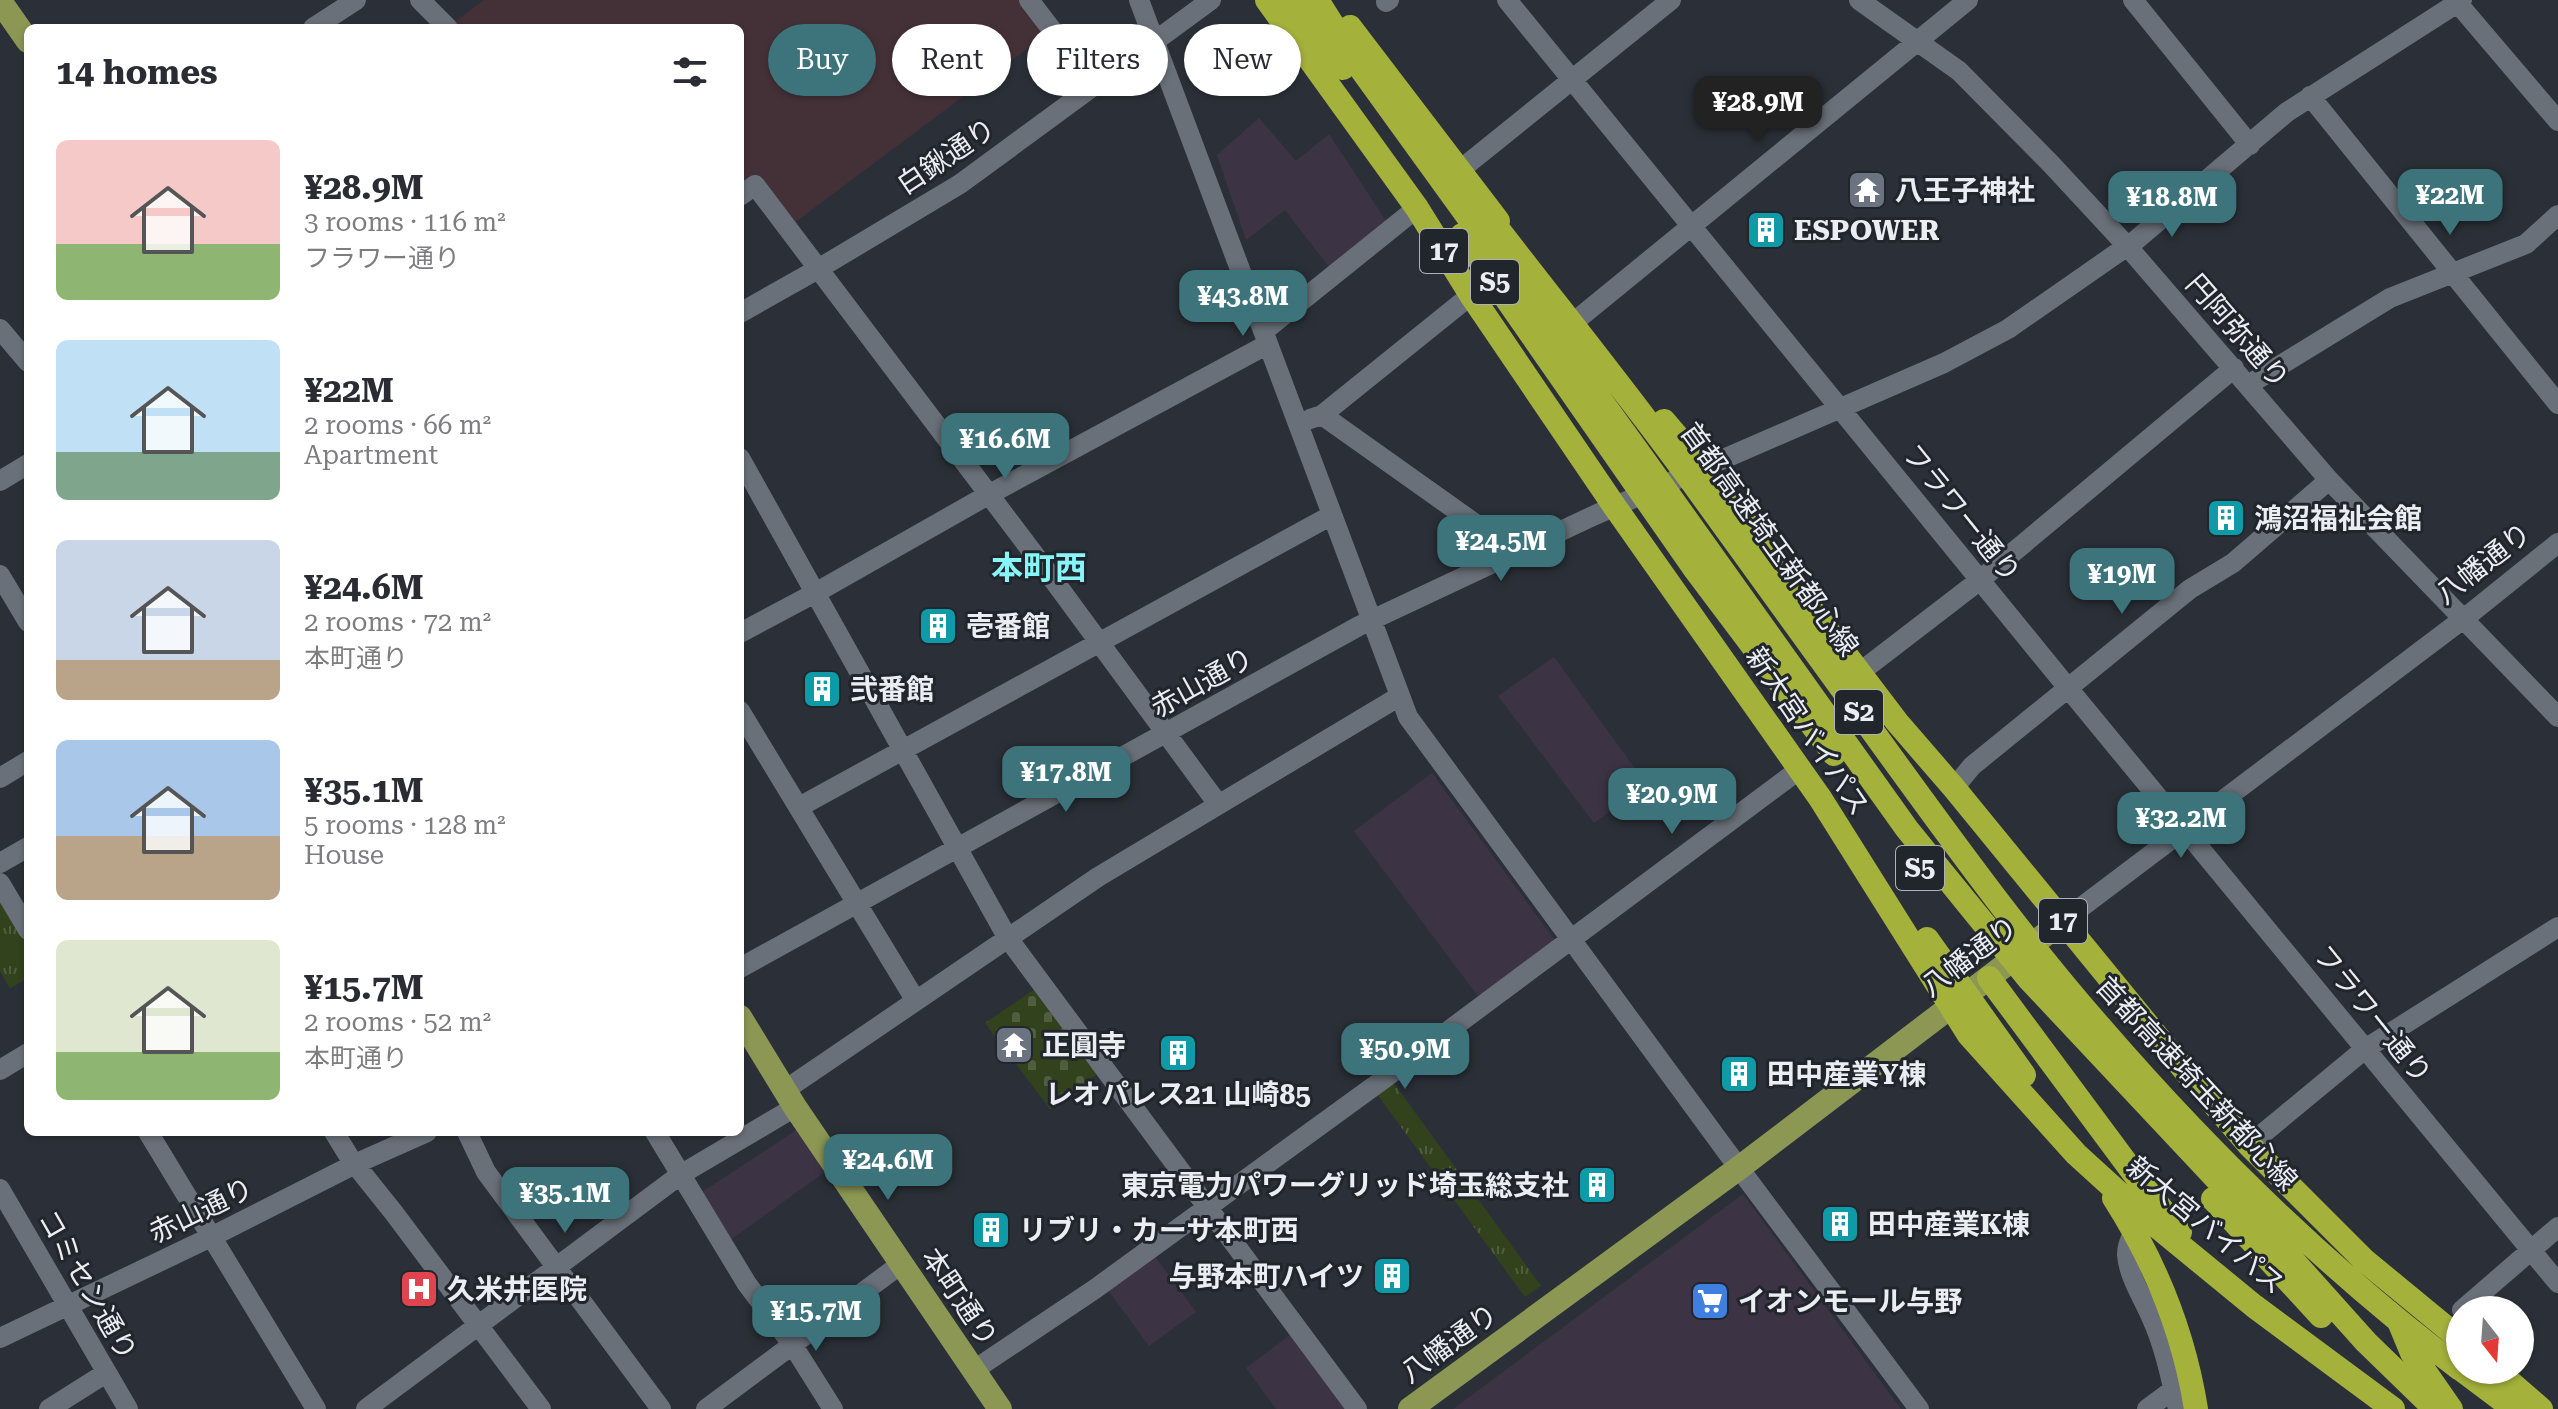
<!DOCTYPE html>
<html lang="en">
<head>
<meta charset="utf-8">
<style>
  :root { --surface:#fff; --page:#f7f7f7; --text:#2b2b33; --muted:#7c7c81; --accent:#3d737a }
  body { margin:0; font-family:"Roboto Serif","Noto Sans JP",serif; background:var(--page); color:var(--text); height:100vh; display:flex; flex-direction:column; font-size:30px; white-space:nowrap }
  * { box-sizing:border-box; margin:0 }
  p { font-size:26px; color:var(--muted) }
  .icon { flex:none; width:44px; height:44px; fill:none; stroke:currentColor; stroke-width:2; stroke-linecap:round; stroke-linejoin:round }
  .map { position:relative; flex:1; overflow:hidden }
  .drawer { position:absolute; left:24px; top:24px; width:720px; height:1112px; display:flex; flex-direction:column; background:var(--surface); border-radius:12px; box-shadow:0 2px 6px #0004 }
  .drawer>* { flex:none }
  .top-card { position:absolute; left:768px; top:24px; width:760px; height:72px; display:flex; gap:16px }
  .needle { width:52px; rotate:163deg }
  .fabs { position:absolute; left:2446px; top:1296px; display:grid; gap:16px }
  .fabs a { display:grid; place-items:center; width:88px; height:88px; border-radius:50%; background:var(--surface); box-shadow:0 2px 6px #0004; font-size:40px }
  .price { position:absolute; translate:-50% -68px; padding:0 18px; border-radius:16px; background:var(--accent); color:#fff; font-size:26px; line-height:52px; filter:drop-shadow(0 2px 4px #0008) }
  .price::after { content:''; position:absolute; left:50%; top:48px; width:24px; height:18px; margin-left:-12px; background:inherit; clip-path:polygon(0 0,100% 0,50% 100%) }
  .price.selected { background:#222; color:#fff }
  ul { padding:0; list-style:none }
  li { display:flex; align-items:center; gap:24px; height:200px; padding:0 32px }
  li span { display:grid; place-items:center; flex:none; width:224px; height:160px; border-radius:12px; color:#555 }
  li>.icon { margin-inline-start:auto }
  span .icon { width:96px; height:96px; fill:#fffc; stroke-width:1 }
  li b { font-size:34px }
  h2 { display:flex; justify-content:space-between; align-items:center; height:96px; padding:0 32px; font-size:34px }
  .pill { padding:0 28px; border-radius:36px; background:var(--surface); box-shadow:0 2px 6px #0004; font-size:28px; line-height:72px }
  .pill.selected { background:var(--accent); color:#fff }
  .map>svg:first-child { display:block }
  .commercial { fill:#3c3444 }
  .education { fill:#443138 }
  .cemetery { fill:url(#cemetery-stones) }
  .park { fill:url(#park-tufts) }
  .lines { fill:none; stroke-linecap:round; stroke-linejoin:round }
  .minor { stroke:#6a7079; stroke-width:20 }
  .major { stroke:#8d9754; stroke-width:24 }
  .highway { stroke:#a4b13b; stroke-width:24 }
  .labels { text-anchor:middle; stroke-width:6; stroke-linejoin:round; paint-order:stroke }
  .shield { fill:#21262d; stroke:#aeb1b7; stroke-width:2 }
  .shield-label { font-size:26px; font-weight:bold; fill:#eaedf2 }
  .street-label { font-size:28px; fill:#eaedf2; stroke:#21262d }
  .poi-label { font-size:28px; font-weight:bold; fill:#eaedf2; stroke:#21262d; text-anchor:start }
  .quarter-label { font-size:32px; font-weight:bold; fill:#88f4f7; stroke:#21262d }
</style>
</head>
<body>
<div class="map">
<svg width="2558" height="1409" viewBox="0 0 2558 1409">
  <defs>
    <pattern id="cemetery-stones" width="16" height="16" patternUnits="userSpaceOnUse" patternTransform="scale(2)"><rect width="16" height="16" fill="#31421d"/><path d="M2 7V4a2 2 0 0 1 4 0v3zM10 15v-3a2 2 0 0 1 4 0v3z" fill="#4f5e3e"/></pattern>
    <pattern id="park-tufts" width="24" height="20" patternUnits="userSpaceOnUse" patternTransform="scale(2)"><rect width="24" height="20" fill="#31421d"/><path d="M3 7l-1-3M5 7V3M7 7l1-3M15 17l-1-3M17 17v-4M19 17l1-3" fill="none" stroke="#4f5e3e"/></pattern>
  </defs>
  <rect width="100%" height="100%" fill="#2b3038"/>
  <path class="commercial" d="M 1259,118 L 1296,161 L 1329,134 L 1386,221 L 1329,267 L 1285,210 L 1246,240 L 1217,155 Z
    M 1554,657 L 1647,785 L 1594,823 L 1498,696 Z
    M 1432,773 L 1557,943 L 1480,999 L 1354,831 Z
    M 798,1129 L 826,1171 L 729,1241 L 699,1194 Z
    M 1743,1194 L 1901,1409 L 1453,1409 Z
    M 1154,1255 L 1196,1312 L 1149,1346 L 1108,1290 Z
    M 1290,1335 L 1345,1409 L 1276,1409 L 1246,1368 Z"/>
  <path class="education" d="M 484,0 L 1022,0 L 1048,33 L 794,223 L 740,190 L 740,28 L 456,28 L 452,24 Z"/>
  <path class="cemetery" d="M 1035,989 L 1096,1072 L 1096,1075 L 1050,1109 L 985,1023 Z"/>
  <path class="park" d="M 0,891 L 28,938 L 28,978 L 10,988 L 0,971 Z
    M 1393,1082 L 1541,1286 L 1525,1297 L 1377,1094 Z"/>
  <g class="lines">
    <path class="minor" d="M 420,0 L 448,28
      M 1029,0 L 1094,85
      M 1139,0 L 1408,717 L 1727,1152 L 1919,1409
      M 1507,0 L 2068,688 L 2558,1283
      M 1859,0 L 1959,71 L 2051,164 L 2128,247 L 2329,480 L 2558,717
      M 2133,0 L 2250,145
      M 2455,0 L 2558,121
      M 1386,2 L 1389,0
      M 313,28 L 356,0
      M 2310,96 L 2558,404
      M 1460,170 L 1671,0
      M 740,196 L 755,185 L 1049,574 L 1218,804
      M 740,313 L 818,269 L 960,184 L 1211,0
      M 1574,322 L 1968,0
      M 0,329 L 28,362
      M 1264,331 L 1417,208
      M 2248,385 L 2390,298 L 2526,244 L 2558,215
      M 1322,415 L 1515,552
      M 1310,419 L 1322,415 L 1471,295
      M 740,458 L 1007,937 L 1357,1409
      M 0,481 L 28,464
      M 0,575 L 28,622
      M 740,633 L 817,592 L 988,495 L 1268,344
      M 1859,673 L 1980,580 L 2234,368
      M 740,711 L 916,1001
      M 0,778 L 28,761
      M 1954,788 L 1972,766 L 2190,589 L 2233,563 L 2329,480
      M 799,807 L 1332,515
      M 0,863 L 28,847
      M 0,883 L 28,930
      M 2063,921 L 2471,613 L 2558,543
      M 740,968 L 1359,626 L 1595,515 L 1944,363 L 2008,329 L 2136,240 L 2287,112 L 2462,0
      M 0,1070 L 28,1053
      M 785,1090 L 1098,877 L 1400,696
      M 148,1132 L 316,1409
      M 334,1132 L 350,1158 L 394,1213 L 541,1409
      M 467,1132 L 486,1172 L 661,1409
      M 655,1132 L 747,1284 L 792,1344 L 833,1409
      M 2249,1145 L 2365,1049 L 2558,927
      M 0,1189 L 128,1409
      M 2140,1221 C 2134,1232 2127,1242 2127,1255 C 2129,1278 2144,1299 2152,1319 C 2165,1348 2171,1379 2178,1409
      M 2462,1310 L 2558,1227
      M 0,1338 L 213,1236 L 355,1164 L 427,1132
      M 974,1370 L 1095,1289 L 1381,1081 L 1800,769
      M 49,1409 L 106,1373
      M 366,1409 L 680,1175 L 795,1107
      M 706,1409 L 901,1264
      M 2147,1409 L 2174,1389"/>
    <path class="major" d="M 0,1 L 28,41
      M 740,1017 L 795,1107 L 1000,1409
      M 1410,1409 L 1739,1168 L 2063,921"/>
    <path class="highway" d="M 1267,0 L 1417,208 L 1471,295 L 1615,507 L 1820,798 L 1969,1035 L 2076,1154 L 2143,1215 L 2254,1306 L 2393,1409
      M 1291,0 L 1343,68
      M 1317,0 L 1356,62 L 1641,456 L 1907,829 L 2028,978 L 2288,1255 L 2366,1342 L 2435,1409
      M 1350,27 L 1498,221
      M 1485,212 C 1553,301 1624,388 1690,479 C 1760,575 1830,672 1900,769 C 1964,857 2029,946 2101,1028 C 2209,1153 2328,1269 2460,1369
      M 1462,235 L 1694,568 L 1834,754
      M 1664,421 L 1704,468 L 1897,722 L 1954,788 L 2187,1073 L 2249,1145 L 2364,1260 L 2460,1339
      M 1927,939 L 2024,1075
      M 1989,978 L 2144,1187 L 2180,1232
      M 2114,1198 C 2155,1262 2184,1334 2196,1409
      M 2213,1199 L 2321,1316
      M 2400,1324 L 2412,1353 L 2451,1409
      M 2462,1370 L 2514,1409
      M 2496,1370 L 2541,1409"/>
  </g>
  <defs>
    <g id="temple-square" transform="scale(2)"><rect x="-9" y="-9" width="18" height="18" rx="4" fill="#6b7280" stroke="#21262d"/><path d="M0-6L5-2H3V0L6.5 2.5H4V6H1.5V3h-3V6H-4V2.5H-6.5L-3 0V-2H-5Z" fill="#fff"/></g>
    <g id="building-square" transform="scale(2)"><rect x="-9" y="-9" width="18" height="18" rx="4" fill="#0f9aa8" stroke="#21262d"/><path d="M-4-6H4V6H1V3H-1V6H-4ZM-2.5-4.3h1.7v1.8h-1.7ZM.8-4.3h1.7v1.8H.8ZM-2.5-1h1.7V.8h-1.7ZM.8-1h1.7V.8H.8Z" fill="#fff"/></g>
    <g id="hospital-square" transform="scale(2)"><rect x="-9" y="-9" width="18" height="18" rx="4" fill="#e0444e" stroke="#21262d"/><path d="M-5-5h3v3.5h4V-5h3V5h-3V1.5h-4V5h-3Z" fill="#fff"/></g>
    <g id="supermarket-square" transform="scale(2)"><rect x="-9" y="-9" width="18" height="18" rx="4" fill="#3f7fe0" stroke="#21262d"/><path d="M-6-5.5h2.5l.6 2H6L4.5 2H-2.5L-4.4-4H-6ZM-1.5 3.2a1.3 1.3 0 1 0 .1 0ZM3 3.2a1.3 1.3 0 1 0 .1 0Z" fill="#fff"/></g>
  </defs>
  <g fill-rule="evenodd">
    <use href="#temple-square" x="1867" y="190"/>
    <use href="#building-square" x="1766" y="230"/>
    <use href="#building-square" x="2226" y="518"/>
    <use href="#building-square" x="938" y="626"/>
    <use href="#building-square" x="822" y="689"/>
    <use href="#temple-square" x="1014" y="1045"/>
    <use href="#building-square" x="1178" y="1053"/>
    <use href="#building-square" x="1739" y="1074"/>
    <use href="#building-square" x="1597" y="1185"/>
    <use href="#building-square" x="1840" y="1224"/>
    <use href="#building-square" x="991" y="1230"/>
    <use href="#building-square" x="1392" y="1276"/>
    <use href="#hospital-square" x="419" y="1289"/>
    <use href="#supermarket-square" x="1710" y="1301"/>
  </g>
  <g class="labels">
    <g class="shield">
      <rect x="1420" y="229" width="48" height="44" rx="6"/>
      <rect x="1471" y="260" width="48" height="44" rx="6"/>
      <rect x="1835" y="690" width="48" height="44" rx="6"/>
      <rect x="1896" y="846" width="48" height="44" rx="6"/>
      <rect x="2039" y="899" width="48" height="44" rx="6"/>
    </g>
    <g class="shield-label">
      <text x="1444" y="260">17</text>
      <text x="1495" y="291">S5</text>
      <text x="1859" y="721">S2</text>
      <text x="1920" y="877">S5</text>
      <text x="2063" y="930">17</text>
    </g>
    <g class="street-label">
      <text transform="translate(946 156) rotate(-34)" y="10">白鍬通り</text>
      <text transform="translate(2238 331) rotate(49)" y="10">円阿弥通り</text>
      <text transform="translate(1962 513) rotate(51)" y="10">フラワー通り</text>
      <text transform="translate(1770 539) rotate(54)" y="10">首都高速埼玉新都心線</text>
      <text transform="translate(2483 563) rotate(-38)" y="10">八幡通り</text>
      <text transform="translate(1202 682) rotate(-29)" y="10">赤山通り</text>
      <text transform="translate(1808 731) rotate(56)" y="10">新大宮バイパス</text>
      <text transform="translate(1969 956) rotate(-37)" y="10">八幡通り</text>
      <text transform="translate(2373 1014) rotate(51)" y="10">フラワー通り</text>
      <text transform="translate(2197 1083) rotate(47)" y="10">首都高速埼玉新都心線</text>
      <text transform="translate(201 1210) rotate(-26)" y="10">赤山通り</text>
      <text transform="translate(2206 1225) rotate(40)" y="10">新大宮バイパス</text>
      <text transform="translate(88 1285) rotate(60)" y="10">コミセン通り</text>
      <text transform="translate(960 1297) rotate(56)" y="10">本町通り</text>
      <text transform="translate(1449 1343) rotate(-36)" y="10">八幡通り</text>
    </g>
    <g class="poi-label">
      <text x="1895" y="200">八王子神社</text>
      <text x="1794" y="240">ESPOWER</text>
      <text x="2254" y="528">鴻沼福祉会館</text>
      <text x="966" y="636">壱番館</text>
      <text x="850" y="699">弐番館</text>
      <text x="1042" y="1055">正圓寺</text>
      <text x="1767" y="1084">田中産業Y棟</text>
      <text x="1178" y="1104" text-anchor="middle">レオパレス21 山崎85</text>
      <text x="1569" y="1195" text-anchor="end">東京電力パワーグリッド埼玉総支社</text>
      <text x="1868" y="1234">田中産業K棟</text>
      <text x="1019" y="1240">リブリ・カーサ本町西</text>
      <text x="1364" y="1286" text-anchor="end">与野本町ハイツ</text>
      <text x="447" y="1299">久米井医院</text>
      <text x="1738" y="1311">イオンモール与野</text>
    </g>
    <g class="quarter-label">
      <text x="1039" y="579">本町西</text>
    </g>
  </g>
</svg>
<div class="fabs">
<a><svg class="needle" viewBox="-14 -14 28 28"><path d="M0-13l5 13h-10z" fill="#e53935"/><path d="M0 13l5-13h-10z" fill="#7c7c81"/></svg></a>
</div>
<b class="price selected" style="left:1758px;top:144px">¥28.9M</b>
<b class="price" style="left:2450px;top:237px">¥22M</b>
<b class="price" style="left:2172px;top:239px">¥18.8M</b>
<b class="price" style="left:1243px;top:338px">¥43.8M</b>
<b class="price" style="left:1005px;top:481px">¥16.6M</b>
<b class="price" style="left:1501px;top:583px">¥24.5M</b>
<b class="price" style="left:2122px;top:616px">¥19M</b>
<b class="price" style="left:1066px;top:814px">¥17.8M</b>
<b class="price" style="left:1672px;top:836px">¥20.9M</b>
<b class="price" style="left:2181px;top:860px">¥32.2M</b>
<b class="price" style="left:1405px;top:1091px">¥50.9M</b>
<b class="price" style="left:888px;top:1202px">¥24.6M</b>
<b class="price" style="left:565px;top:1235px">¥35.1M</b>
<b class="price" style="left:816px;top:1353px">¥15.7M</b>
<div class="top-card">
<a class="pill selected">Buy</a>
<a class="pill">Rent</a>
<a class="pill">Filters</a>
<a class="pill">New</a>
</div>
<section class="drawer">
<h2>14 homes<svg class="icon" aria-label="filters" viewBox="0 0 24 24"><path d="M4 7h16M4 17h16"/><circle cx="9" cy="7" r="2"/><circle cx="15" cy="17" r="2"/></svg></h2>
<ul>
<li><span style="background:linear-gradient(#f6c9c9 65%,#8fb573 0)"><svg class="icon" aria-label="home" viewBox="0 0 24 24"><path d="M3 11l9-7 9 7M6 9v11h12V9"/></svg></span><div><b>¥28.9M</b><p>3 rooms · 116 m²</p><p>フラワー通り</p></div></li>
<li><span style="background:linear-gradient(#bfe0f5 70%,#7fa58c 0)"><svg class="icon" aria-label="home" viewBox="0 0 24 24"><path d="M3 11l9-7 9 7M6 9v11h12V9"/></svg></span><div><b>¥22M</b><p>2 rooms · 66 m²</p><p>Apartment</p></div></li>
<li><span style="background:linear-gradient(#c9d6e8 75%,#b9a48a 0)"><svg class="icon" aria-label="home" viewBox="0 0 24 24"><path d="M3 11l9-7 9 7M6 9v11h12V9"/></svg></span><div><b>¥24.6M</b><p>2 rooms · 72 m²</p><p>本町通り</p></div></li>
<li><span style="background:linear-gradient(#a9c7e8 60%,#b9a48a 0)"><svg class="icon" aria-label="home" viewBox="0 0 24 24"><path d="M3 11l9-7 9 7M6 9v11h12V9"/></svg></span><div><b>¥35.1M</b><p>5 rooms · 128 m²</p><p>House</p></div></li>
<li><span style="background:linear-gradient(#dfe7d0 70%,#8fb573 0)"><svg class="icon" aria-label="home" viewBox="0 0 24 24"><path d="M3 11l9-7 9 7M6 9v11h12V9"/></svg></span><div><b>¥15.7M</b><p>2 rooms · 52 m²</p><p>本町通り</p></div></li>
</ul>
</section>
</div>
</body>
</html>
